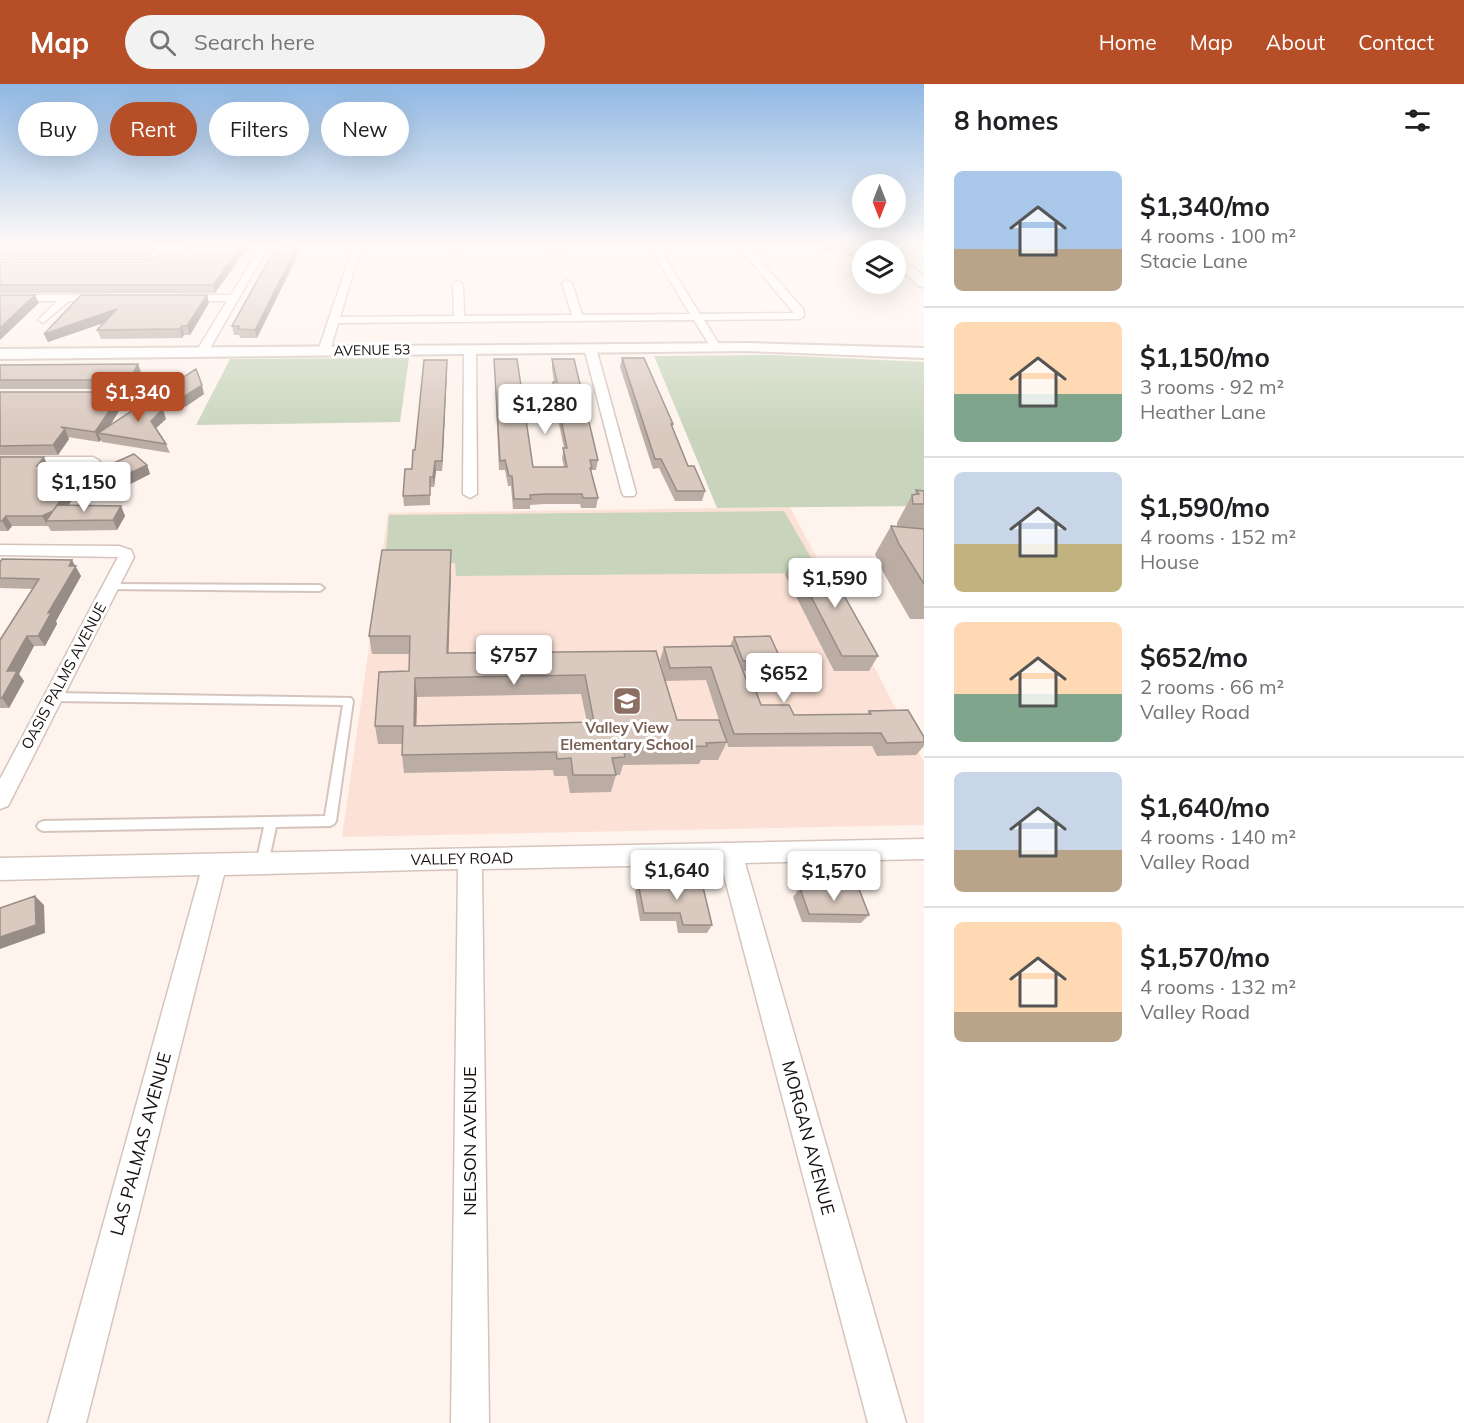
<!DOCTYPE html>
<html lang="en">
<head>
<meta charset="utf-8">
<style>
  :root { --surface:#fff; --page:#f2f2f2; --text:#202124; --muted:#757577; --line:#e0e0e0; --accent:#b64e27 }
  body { margin:0; font-family:Mulish,sans-serif; background:var(--page); color:var(--text); height:100vh; display:flex; flex-direction:column; font-size:22px; white-space:nowrap }
  * { box-sizing:border-box; margin:0 }
  p { font-size:20px; color:var(--muted) }
  .icon { flex:none; width:33px; height:33px; fill:none; stroke:currentColor; stroke-width:2; stroke-linecap:round; stroke-linejoin:round }
  .map { position:relative; flex:1; overflow:hidden }
  .panel { display:flex; flex-direction:column; background:var(--surface); width:540px }
  .panel>* { flex:none }
  .top-card { position:absolute; left:18px; top:18px; width:570px; height:54px; display:flex; gap:12px }
  .needle { width:39px; rotate:180deg }
  .tools { position:absolute; left:852px; top:90px; display:grid; gap:12px }
  .tools a { display:grid; place-items:center; width:54px; height:54px; border-radius:50%; background:var(--surface); box-shadow:0 6px 24px #0002; font-size:30px }
  .price { position:absolute; translate:-50% -51px; padding:0 14px; border-radius:6px; background:#fff; color:#222; font-size:20px; line-height:39px; filter:drop-shadow(0 2px 3px #0008) }
  .price::after { content:''; position:absolute; left:50%; top:36px; width:18px; height:14px; margin-left:-9px; background:inherit; clip-path:polygon(0 0,100% 0,50% 100%) }
  .price.on { background:var(--accent); color:#fff }
  ul { padding:0; list-style:none }
  li { display:flex; align-items:center; gap:18px; height:150px; padding:0 30px }
  li+li { border-top:2px solid var(--line) }
  li span { display:grid; place-items:center; flex:none; width:168px; height:120px; border-radius:9px; color:#555 }
  li>.icon { margin-inline-start:auto }
  span .icon { width:72px; height:72px; fill:#fffc; stroke-width:1 }
  li b { font-size:26px }
  h2 { display:flex; justify-content:space-between; align-items:center; height:72px; padding:0 30px; font-size:26px }
  .tag { padding:0 21px; border-radius:27px; background:var(--surface); box-shadow:0 6px 24px #0002; font-size:21px; line-height:54px }
  .tag.on { background:var(--accent); color:#fff }
  header { display:flex; align-items:center; gap:36px; box-sizing:border-box; height:84px; padding:0 30px; background:var(--accent); color:#fff }
  header strong { font-size:28px }
  nav { display:flex; gap:33px; margin-inline-start:auto; font-size:21px }
  .search { width:420px; height:54px; background:var(--page); display:flex; align-items:center; gap:15px; box-sizing:border-box; padding:0 21px; border-radius:33px; color:var(--muted); font-size:22px }
  main { display:flex; flex:1; min-height:0 }
  .map>svg:first-child { display:block }
  .built { fill:#fce2d6 }
  .green { fill:#c8d5bc }
  .lines { fill:none; stroke-linecap:round; stroke-linejoin:round }
  .lane-casing { stroke:#d5c4bc; stroke-width:4 }
  .street-casing { stroke:#d5c4bc; stroke-width:3 }
  .secondary-casing { stroke:#d5c4bc; stroke-width:4 }
  .path { stroke:#b7aea9; stroke-width:1.5; stroke-dasharray:1.5 2; stroke-linecap:butt }
  .lane { fill:#fff; fill-rule:evenodd }
  .street { fill:#fff; fill-rule:evenodd }
  .secondary { fill:#fff; fill-rule:evenodd }
  .wall { fill:#bbada4; fill-rule:evenodd }
  .shaded-wall { fill:#988d86 }
  .building { fill:#d9c9bf; stroke:#988d86; stroke-width:1.5; fill-rule:evenodd }
  .labels { text-anchor:middle; stroke-width:6; stroke-linejoin:round; paint-order:stroke }
  .far-street-label { font-size:14px; fill:#17110e; stroke:#fff }
  .street-label { font-size:15px; fill:#17110e; stroke:#fff }
  .education-label { font-size:15px; font-weight:bold; fill:#785e54; stroke:#fff }
  .near-street-label { font-size:18px; fill:#17110e; stroke:#fff }
</style>
</head>
<body>
<header>
<strong>Map</strong>
<div class="search"><svg class="icon" aria-label="search" viewBox="0 0 24 24"><circle cx="10" cy="10" r="6"/><path d="M15 15l6 6"/></svg>Search here</div>
<nav><a>Home</a><a>Map</a><a>About</a><a>Contact</a></nav>
</header>
<main>
<div class="map">
<svg width="924" height="1339" viewBox="0 0 924 1339">
  <rect width="100%" height="100%" fill="#fef3ed"/>
  <path class="built" d="M 790,423 L 924,678 L 924,741 L 342,753 L 388,429 Z"/>
  <path class="green" d="M 776,271 L 924,278 L 924,422 L 717,424 L 654,272 Z
    M 409,274 L 400,338 L 196,341 L 230,275 Z
    M 784,427 L 820,489 L 456,492 L 455,479 L 385,479 L 389,431 Z"/>
  <g class="lines">
    <g class="lane-casing">
      <path id="lane" d="M 111,500 L 320,501 L 324,504 L 320,507 L 108,505 L 107,503 Z
        M 54,609 L 351,614 L 353,617 L 336,737 L 334,740 L 330,742 L 276,743 L 268,780 L 266,784 L 262,785 L 258,784 L 256,780 L 264,743 L 43,747 L 39,745 L 37,742 L 39,739 L 43,737 L 325,732 L 343,621 L 54,617 L 49,613 Z"/>
    </g>
    <g class="street-casing">
      <path id="street" d="M 12,163 L 22,163 L 0,180 L 0,173 Z
        M 260,163 L 268,163 L 208,268 L 206,270 L 198,270 L 196,268 L 227,217 L 180,217 L 175,214 L 180,211 L 231,211 Z
        M 353,163 L 361,163 L 340,233 L 454,232 L 453,200 L 458,197 L 463,200 L 464,232 L 572,231 L 562,199 L 567,196 L 572,199 L 582,231 L 690,230 L 650,163 L 658,163 L 700,230 L 794,229 L 739,163 L 748,163 L 803,225 L 804,232 L 799,235 L 704,236 L 721,263 L 716,266 L 712,265 L 694,236 L 338,239 L 330,267 L 324,270 L 320,269 L 318,267 Z
        M 452,163 L 460,163 L 460,166 L 453,168 Z
        M 551,163 L 559,163 L 560,166 L 553,168 Z
        M 0,211 L 107,211 L 112,214 L 107,217 L 69,217 L 43,239 L 38,236 L 57,217 L 0,217 Z
        M 590,261 L 596,264 L 636,409 L 634,412 L 624,412 L 622,409 L 584,264 Z
        M 470,262 L 476,265 L 477,410 L 470,414 L 463,410 L 464,265 Z
        M 97,307 L 138,307 L 144,311 L 138,315 L 93,314 L 93,308 Z
        M 0,373 L 93,373 L 100,377 L 93,381 L 0,381 Z
        M 0,461 L 119,462 L 131,466 L 134,473 L 8,722 L 0,725 L 0,695 L 118,473 L 0,471 Z
        M 924,755 L 924,775 L 745,779 L 906,1339 L 868,1339 L 721,780 L 482,785 L 489,1339 L 451,1339 L 458,785 L 224,791 L 86,1339 L 48,1339 L 200,791 L 0,796 L 0,774 Z"/>
    </g>
    <g class="secondary-casing">
      <path id="secondary" d="M 896,171 L 924,192 L 924,203 L 919,202 L 896,181 Z
        M 748,259 L 924,264 L 924,274 L 748,267 L 0,275 L 0,265 Z"/>
    </g>
    <path class="path" d="M 166,163 L 164,166 L 175,168 L 185,163
      M 164,166 L 161,168 L 164,170"/>
    <use href="#lane" class="lane"/>
    <use href="#street" class="street"/>
    <use href="#secondary" class="secondary"/>
  </g>
  <path class="wall" d="M 0,163 L 157,163 L 149,173 L 0,173 Z
    M 248,163 L 215,209 L 0,209 L 0,175 L 153,175 L 182,169 Z
    M 276,163 L 257,254 L 240,254 L 239,251 L 234,251 L 232,242 Z
    M 819,163 L 872,163 L 871,166 L 862,166 L 862,172 L 847,172 L 843,168 L 824,168 Z
    M 209,219 L 190,251 L 184,251 L 182,254 L 101,255 L 97,246 L 104,239 L 48,258 L 44,250 Z
    M 622,274 L 673,340 L 672,345 L 688,382 L 705,407 L 702,417 L 675,417 L 659,384 L 653,385 L 620,283 Z
    M 494,275 L 533,383 L 564,383 L 562,374 L 564,364 L 552,307 L 553,298 L 554,298 L 552,284 L 552,275 L 598,376 L 596,386 L 592,386 L 591,388 L 598,414 L 596,424 L 581,424 L 580,420 L 544,420 L 530,421 L 530,425 L 513,425 L 511,402 L 508,402 L 505,386 L 499,386 Z
    M 138,280 L 141,289 L 132,305 L 0,305 L 0,281 Z
    M 447,285 L 442,387 L 436,387 L 434,403 L 430,403 L 430,421 L 404,422 L 403,412 L 412,385 L 415,366 Z
    M 162,307 L 204,310 L 185,323 L 165,316 Z
    M 0,308 L 122,308 L 125,317 L 111,340 L 166,335 L 156,344 L 166,360 L 170,369 L 102,358 L 101,356 L 99,358 L 68,353 L 69,355 L 58,371 L 0,371 Z
    M 0,373 L 48,383 L 48,384 L 85,396 L 69,421 L 121,422 L 125,432 L 117,446 L 51,447 L 48,442 L 12,442 L 8,447 L 0,447 Z
    M 147,381 L 150,390 L 105,413 L 91,401 L 87,391 Z
    M 916,406 L 924,407 L 924,535 L 910,535 L 883,488 L 875,470 L 891,442 L 897,442 L 897,439 L 912,411 L 914,411 Z
    M 792,476 L 878,572 L 869,587 L 834,587 L 785,491 Z
    M 0,478 L 75,482 L 81,492 L 56,537 L 57,540 L 45,562 L 34,562 L 19,590 L 24,597 L 9,624 L 0,624 L 0,556 L 33,505 L 0,504 Z
    M 451,485 L 448,569 L 656,567 L 677,636 L 719,636 L 706,596 L 665,597 L 660,576 L 664,563 L 730,562 L 734,553 L 781,576 L 776,586 L 743,587 L 749,602 L 761,621 L 794,631 L 867,630 L 869,627 L 924,653 L 924,662 L 916,671 L 877,672 L 872,662 L 728,663 L 727,658 L 718,676 L 701,676 L 699,680 L 623,681 L 620,691 L 616,691 L 611,708 L 570,709 L 567,692 L 554,692 L 553,686 L 404,689 L 402,671 L 402,660 L 378,660 L 375,642 L 409,587 L 410,570 L 372,570 L 369,552 ZM 581,610 L 587,638 L 416,642 L 417,613 Z
    M 638,799 L 712,841 L 707,849 L 678,849 L 676,837 L 640,837 L 635,808 Z
    M 800,804 L 869,831 L 861,839 L 802,838 L 793,813 Z"/>
  <path class="shaded-wall" d="M 148,163 L 157,163 L 149,173 L 146,165 Z
    M 241,163 L 248,163 L 215,209 L 213,201 Z
    M 297,163 L 302,163 L 257,254 L 255,246 Z
    M 35,211 L 39,219 L 0,256 L 0,244 Z
    M 207,211 L 209,219 L 190,251 L 187,242 Z
    M 117,225 L 120,233 L 48,258 L 44,250 Z
    M 182,242 L 184,251 L 182,254 L 180,245 Z
    M 447,276 L 447,285 L 442,387 L 442,377 Z
    M 138,280 L 141,289 L 132,305 L 129,296 Z
    M 202,301 L 204,310 L 185,323 L 182,314 Z
    M 122,308 L 125,317 L 105,350 L 98,349 L 101,356 L 99,358 L 95,348 Z
    M 163,325 L 166,335 L 154,346 L 151,337 Z
    M 65,345 L 69,355 L 58,371 L 53,361 Z
    M 44,373 L 48,383 L 44,389 L 37,382 Z
    M 435,377 L 436,387 L 434,403 L 433,393 Z
    M 147,381 L 150,390 L 105,413 L 101,403 Z
    M 81,387 L 85,396 L 58,437 L 46,437 L 48,442 L 42,432 Z
    M 121,422 L 125,432 L 117,446 L 113,436 Z
    M 6,432 L 12,442 L 8,447 L 2,437 Z
    M 451,466 L 451,485 L 448,587 L 447,569 Z
    M 72,476 L 81,492 L 56,537 L 57,540 L 45,562 L 38,552 Z
    M 27,552 L 34,562 L 19,590 L 24,597 L 9,624 L 2,614 L 7,587 Z
    M 415,594 L 417,613 L 416,659 L 414,642 Z
    M 35,812 L 44,821 L 45,849 L 0,865 L 0,853 Z"/>
  <path class="building" d="M 0,163 L 148,163 L 146,165 L 0,165 Z
    M 187,163 L 241,163 L 213,201 L 0,201 L 0,175 L 153,175 L 158,169 L 182,169 Z
    M 276,163 L 297,163 L 255,246 L 238,245 L 239,242 L 232,242 Z
    M 0,211 L 35,211 L 0,244 Z
    M 81,211 L 207,211 L 187,242 L 182,242 L 180,245 L 97,246 L 117,225 L 44,250 Z
    M 622,274 L 644,274 L 673,340 L 671,340 L 688,382 L 694,382 L 705,407 L 677,407 L 661,375 L 655,375 Z
    M 494,275 L 517,275 L 533,383 L 567,383 L 563,364 L 567,364 L 553,298 L 557,298 L 552,275 L 574,275 L 598,376 L 590,376 L 592,384 L 590,384 L 598,414 L 583,414 L 582,410 L 545,410 L 530,411 L 531,415 L 514,415 L 512,392 L 509,392 L 505,376 L 500,377 Z
    M 424,276 L 447,276 L 442,377 L 435,377 L 433,393 L 430,393 L 430,411 L 403,412 L 405,385 L 412,385 L 413,366 L 415,366 Z
    M 138,280 L 129,296 L 0,296 L 0,281 Z
    M 196,285 L 202,301 L 182,314 L 162,307 Z
    M 0,308 L 122,308 L 95,348 L 61,343 L 65,345 L 53,361 L 0,362 Z
    M 156,311 L 163,325 L 151,337 L 166,360 L 98,349 Z
    M 134,370 L 147,381 L 101,403 L 87,391 Z
    M 0,373 L 44,373 L 37,382 L 40,382 L 39,384 L 81,387 L 53,427 L 42,432 L 6,432 L 2,437 L 0,437 Z
    M 916,406 L 924,407 L 924,420 L 913,420 L 912,411 L 919,410 Z
    M 57,421 L 121,422 L 113,436 L 46,437 Z
    M 891,442 L 924,445 L 924,500 L 899,460 Z
    M 382,466 L 451,466 L 447,569 L 656,567 L 677,636 L 719,636 L 727,658 L 706,659 L 707,662 L 623,664 L 625,673 L 612,674 L 616,691 L 573,691 L 571,674 L 557,675 L 556,668 L 402,671 L 403,642 L 375,642 L 379,588 L 409,587 L 410,552 L 369,552 ZM 585,591 L 594,638 L 414,642 L 415,594 Z
    M 2,475 L 72,476 L 69,482 L 76,482 L 48,529 L 51,529 L 38,552 L 27,552 L 7,587 L 17,587 L 2,614 L 0,614 L 0,556 L 39,495 L 0,494 L 0,478 Z
    M 792,476 L 824,476 L 878,572 L 842,572 Z
    M 770,552 L 781,576 L 743,577 L 734,553 Z
    M 733,562 L 749,602 L 754,602 L 761,621 L 789,621 L 794,631 L 871,630 L 869,627 L 908,626 L 924,653 L 924,658 L 887,659 L 881,649 L 734,650 L 711,583 L 670,584 L 664,563 Z
    M 638,799 L 702,799 L 712,841 L 683,841 L 680,829 L 644,829 Z
    M 800,804 L 859,805 L 869,831 L 809,830 Z
    M 35,812 L 36,841 L 0,853 L 0,824 Z"/>
  <linearGradient id="sky" x2="0" y2="1"><stop stop-color="#90b8e4"/><stop offset="0.46" stop-color="#fffaf7"/><stop offset="1" stop-color="#fffaf7" stop-opacity="0"/></linearGradient>
  <rect width="924" height="351" fill="url(#sky)"/>
  <defs>
    <g id="school-square" transform="scale(1.5)"><rect x="-9" y="-9" width="18" height="18" rx="4" fill="#8d6e63" stroke="#fff"/><path d="M0-5L7-2L0 1L-7-2ZM-4 1L0 2.5L4 1V4Q0 6-4 4Z" fill="#fff"/></g>
  </defs>
  <g fill-rule="evenodd">
    <use href="#school-square" x="627" y="617"/>
  </g>
  <g class="labels">
    <g class="far-street-label">
      <text transform="translate(372 266) rotate(-1)" y="5">AVENUE 53</text>
    </g>
    <g class="street-label">
      <text transform="translate(64 592) rotate(-62)" y="5">OASIS PALMS AVENUE</text>
      <text transform="translate(462 775) rotate(-1)" y="5">VALLEY ROAD</text>
    </g>
    <g class="education-label">
      <text x="627" y="649">Valley View<tspan x="627" dy="17">Elementary School</tspan></text>
    </g>
    <g class="near-street-label">
      <text transform="translate(808 1054) rotate(75)" y="6">MORGAN AVENUE</text>
      <text transform="translate(470 1057) rotate(-90)" y="6">NELSON AVENUE</text>
      <text transform="translate(141 1060) rotate(-75)" y="6">LAS PALMAS AVENUE</text>
    </g>
  </g>
</svg>
<div class="tools">
<a><svg class="needle" viewBox="-14 -14 28 28"><path d="M0-13l5 13h-10z" fill="#e53935"/><path d="M0 13l5-13h-10z" fill="#757577"/></svg></a>
<a><svg class="icon" aria-label="layers" viewBox="0 0 24 24"><path d="M12 4l9 5-9 5-9-5zM3 14l9 5 9-5"/></svg></a>
</div>
<b class="price on" style="left:138px;top:339px">$1,340</b>
<b class="price" style="left:545px;top:351px">$1,280</b>
<b class="price" style="left:84px;top:429px">$1,150</b>
<b class="price" style="left:835px;top:525px">$1,590</b>
<b class="price" style="left:514px;top:602px">$757</b>
<b class="price" style="left:784px;top:620px">$652</b>
<b class="price" style="left:677px;top:817px">$1,640</b>
<b class="price" style="left:834px;top:818px">$1,570</b>
<div class="top-card">
<a class="tag">Buy</a>
<a class="tag on">Rent</a>
<a class="tag">Filters</a>
<a class="tag">New</a>
</div>
</div>
<section class="panel">
<h2>8 homes<svg class="icon" aria-label="filters" viewBox="0 0 24 24"><path d="M4 7h16M4 17h16"/><circle cx="9" cy="7" r="2"/><circle cx="15" cy="17" r="2"/></svg></h2>
<ul>
<li><span style="background:linear-gradient(#a9c7e8 65%,#b9a48a 0)"><svg class="icon" aria-label="home" viewBox="0 0 24 24"><path d="M3 11l9-7 9 7M6 9v11h12V9"/></svg></span><div><b>$1,340/mo</b><p>4 rooms · 100 m²</p><p>Stacie Lane</p></div></li>
<li><span style="background:linear-gradient(#ffd9b3 60%,#7fa58c 0)"><svg class="icon" aria-label="home" viewBox="0 0 24 24"><path d="M3 11l9-7 9 7M6 9v11h12V9"/></svg></span><div><b>$1,150/mo</b><p>3 rooms · 92 m²</p><p>Heather Lane</p></div></li>
<li><span style="background:linear-gradient(#c9d6e8 60%,#c2b280 0)"><svg class="icon" aria-label="home" viewBox="0 0 24 24"><path d="M3 11l9-7 9 7M6 9v11h12V9"/></svg></span><div><b>$1,590/mo</b><p>4 rooms · 152 m²</p><p>House</p></div></li>
<li><span style="background:linear-gradient(#ffd9b3 60%,#7fa58c 0)"><svg class="icon" aria-label="home" viewBox="0 0 24 24"><path d="M3 11l9-7 9 7M6 9v11h12V9"/></svg></span><div><b>$652/mo</b><p>2 rooms · 66 m²</p><p>Valley Road</p></div></li>
<li><span style="background:linear-gradient(#c9d6e8 65%,#b9a48a 0)"><svg class="icon" aria-label="home" viewBox="0 0 24 24"><path d="M3 11l9-7 9 7M6 9v11h12V9"/></svg></span><div><b>$1,640/mo</b><p>4 rooms · 140 m²</p><p>Valley Road</p></div></li>
<li><span style="background:linear-gradient(#ffd9b3 75%,#b9a48a 0)"><svg class="icon" aria-label="home" viewBox="0 0 24 24"><path d="M3 11l9-7 9 7M6 9v11h12V9"/></svg></span><div><b>$1,570/mo</b><p>4 rooms · 132 m²</p><p>Valley Road</p></div></li>
</ul>
</section>
</main>
</body>
</html>
